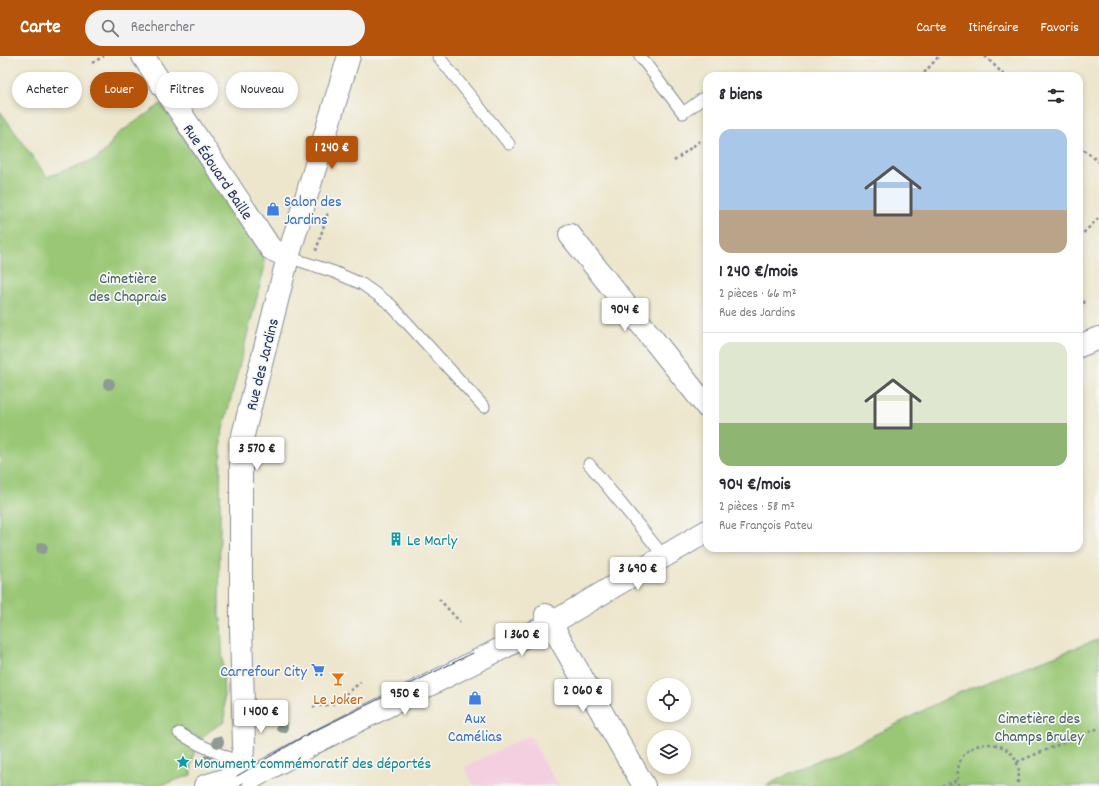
<!DOCTYPE html>
<html lang="fr">
<head>
<meta charset="utf-8">
<style>
  :root { --surface:#fff; --page:#f2f2f3; --text:#2b2b33; --muted:#7c7c81; --line:#e1e1e2; --accent:#b45309 }
  body { margin:0; font-family:Dekko,sans-serif; background:var(--page); color:var(--text); height:100vh; display:flex; flex-direction:column; font-size:15px; white-space:nowrap }
  * { box-sizing:border-box; margin:0 }
  p { font-size:13px; color:var(--muted) }
  .icon { flex:none; width:22px; height:22px; fill:none; stroke:currentColor; stroke-width:2; stroke-linecap:round; stroke-linejoin:round }
  .map { position:relative; flex:1; overflow:hidden }
  .side { position:absolute; left:703px; top:16px; width:380px; height:480px; display:flex; flex-direction:column; background:var(--surface); border-radius:12px; box-shadow:0 2px 6px #0003 }
  .side>* { flex:none }
  .guide { position:absolute; left:12px; top:16px; width:380px; height:36px; display:flex; gap:8px }
  .tools { position:absolute; left:647px; top:622px; display:grid; gap:8px }
  .tools a { display:grid; place-items:center; width:44px; height:44px; border-radius:50%; background:var(--surface); box-shadow:0 2px 6px #0003; font-size:20px }
  .price { position:absolute; translate:-50% -34px; padding:0 9px; border-radius:4px; background:#fff; color:#222; font-size:13px; line-height:26px; filter:drop-shadow(0 1px 2px #0008) }
  .price::after { content:''; position:absolute; left:50%; top:24px; width:12px; height:9px; margin-left:-6px; background:inherit; clip-path:polygon(0 0,100% 0,50% 100%) }
  .price.selected { background:var(--accent); color:#fff }
  ul { padding:0; list-style:none }
  li { display:grid; align-content:center; gap:8px; height:212px; padding:0 16px }
  li+li { border-top:1px solid var(--line) }
  li span { display:grid; place-items:center; height:124px; border-radius:12px; color:#555 }
  li>.icon { margin-inline-start:auto }
  span .icon { width:72px; height:72px; fill:#fffc; stroke-width:1 }
  li b { font-size:17px }
  h2 { display:flex; justify-content:space-between; align-items:center; height:48px; padding:0 16px; font-size:17px }
  .pill { padding:0 14px; border-radius:18px; background:var(--surface); box-shadow:0 2px 6px #0003; font-size:14px; line-height:36px }
  .pill.selected { background:var(--accent); color:#fff }
  header { display:flex; align-items:center; gap:24px; box-sizing:border-box; height:56px; padding:0 20px; background:var(--accent); color:#fff }
  header strong { font-size:19px }
  nav { display:flex; gap:22px; margin-inline-start:auto; font-size:14px }
  .search { width:280px; height:36px; background:var(--page); display:flex; align-items:center; gap:10px; box-sizing:border-box; padding:0 14px; border-radius:22px; color:var(--muted); font-size:15px }
  .map>svg:first-child { display:block }
  .built { fill:#f3cfe0 }
  .green { fill:#9ac775; stroke:#5a7b6a }
  .lines { fill:none; stroke-linecap:round; stroke-linejoin:round }
  .service-casing { stroke:#848a95; stroke-width:13 }
  .minor-casing { stroke:#848a95; stroke-width:24 }
  .tertiary-casing { stroke:#848a95; stroke-width:24 }
  .path { stroke:#848a95; stroke-width:2.5; stroke-dasharray:3 3; stroke-linecap:butt }
  .service { stroke:#fff; stroke-width:11 }
  .minor { stroke:#fff; stroke-width:22 }
  .tertiary { stroke:#fff; stroke-width:22 }
  .tram { stroke:#1b2f5e; stroke-width:1 }
  .tree { fill:#8e9b93 }
  .labels { text-anchor:middle; stroke-width:3.5; stroke-linejoin:round; paint-order:stroke }
  .street-label { font-size:16px; fill:#1b2f5e; stroke:#f6f6f2 }
  .shop-label { font-size:16px; fill:#366cbe; stroke:#f6f6f2; text-anchor:start }
  .park-label { font-size:16px; fill:#415d65; stroke:#f6f6f2 }
  .culture-label { font-size:16px; fill:#0d838f; stroke:#f6f6f2; text-anchor:start }
  .food-label { font-size:16px; fill:#c56008; stroke:#f6f6f2 }
</style>
</head>
<body>
<header>
<strong>Carte</strong>
<div class="search"><svg class="icon" aria-label="search" viewBox="0 0 24 24"><circle cx="10" cy="10" r="6"/><path d="M15 15l6 6"/></svg>Rechercher</div>
<nav><a>Carte</a><a>Itinéraire</a><a>Favoris</a></nav>
</header>
<div class="map">
<svg width="1099" height="730" viewBox="0 0 1099 730">
  <rect width="100%" height="100%" fill="#f6f6f2"/>
  <filter id="ink" filterUnits="userSpaceOnUse"><feTurbulence type="fractalNoise" baseFrequency=".025" numOctaves="2"/><feDisplacementMap in="SourceGraphic" scale="8" xChannelSelector="R" yChannelSelector="G"/><feConvolveMatrix kernelMatrix="1 2 1 2 8 2 1 2 1" color-interpolation-filters="sRGB"/></filter>
  <filter id="wash" filterUnits="userSpaceOnUse"><feTurbulence type="fractalNoise" baseFrequency=".012" numOctaves="4" result="noise"/><feDisplacementMap in="SourceGraphic" scale="16" xChannelSelector="R" yChannelSelector="G"/><feGaussianBlur stdDeviation="0.9" result="paint"/><feColorMatrix in="noise" values="0 0 0 0 0 0 0 0 0 0 0 0 0 0 0 0 0 1.4 0 .05"/><feComposite in="paint" operator="in"/></filter>
  <g filter="url(#wash)">
    <rect width="100%" height="100%" fill="#ede6cc"/>
    <path class="built" d="M 530,679 L 545,709 L 560,730 L 474,730 L 464,711 Z"/>
    <path class="green" d="M 161,48 L 263,201 L 265,210 L 221,381 L 219,563 L 221,563 L 225,666 C 200,678 193,691 191,719 L 158,730 L 0,730 L 0,55 L 47,121 L 96,103 L 108,92 L 115,80 Z
      M 1099,583 L 1099,730 L 766,730 L 788,718 L 889,672 L 955,638 Z"/>
  </g>
  <g filter="url(#ink)">
    <g class="lines">
      <g class="service-casing">
        <path id="service" d="M 438,0 L 509,88
          M 640,0 L 683,57 L 705,41
          M 288,201 L 334,216 L 362,228 L 390,248 L 484,351
          M 589,408 L 658,493
          M 179,677 L 198,688 L 240,707"/>
      </g>
      <g class="minor-casing">
        <path id="minor" d="M 143,0 L 271,193 L 288,201
          M 570,179 L 707,351
          M 546,559 L 644,730"/>
      </g>
      <g class="tertiary-casing">
        <path id="tertiary" d="M 1079,290 L 1099,282
          M 237,720 L 244,691 L 241,571 L 241,387 L 288,201 L 349,0
          M 243,727 L 318,685 L 552,567 L 707,475
          M 205,730 L 237,720"/>
      </g>
      <path class="path" d="M 985,0 L 1005,20
        M 92,7 L 104,0
        M 919,20 L 924,17 L 939,0
        M 1079,90 L 1099,106
        M 674,105 L 701,84
        M 1079,181 L 1099,162
        M 316,195 L 328,156
        M 1079,241 L 1084,246 L 1086,251
        M 439,543 L 460,566
        M 313,651 L 333,648 L 361,626
        M 1017,706 L 1099,672
        M 942,730 L 958,724
        M 959,730 C 946,672 1032,676 1017,730"/>
      <use href="#service" class="service"/>
      <use href="#minor" class="minor"/>
      <use href="#tertiary" class="tertiary"/>
      <path class="tram" d="M 237,720 L 308,678 L 473,597
        M 239,730 L 243,727"/>
    </g>
    <g class="tree">
      <circle cx="109" cy="328" r="6"/>
      <circle cx="42" cy="492" r="6"/>
      <circle cx="270" cy="663" r="6"/>
      <circle cx="282" cy="671" r="6"/>
      <circle cx="218" cy="686" r="6"/>
      <circle cx="207" cy="705" r="6"/>
    </g>
  </g>
  <defs>
    <g id="shop-bare" transform="scale(1.08)"><path d="M-5-2.5h2.3a2.7 3.5 0 0 1 5.4 0H5L5.5 6h-11ZM-1.5-2.5h3a1.5 2.3 0 0 0-3 0Z" fill="#3f7fe0" stroke="#f6f6f2" stroke-width="2.5" paint-order="stroke"/></g>
    <g id="building-bare" transform="scale(1.08)"><path d="M-4-6H4V6H1V3H-1V6H-4ZM-2.5-4.3h1.7v1.8h-1.7ZM.8-4.3h1.7v1.8H.8ZM-2.5-1h1.7V.8h-1.7ZM.8-1h1.7V.8H.8Z" fill="#0f9aa8" stroke="#f6f6f2" stroke-width="2.5" paint-order="stroke"/></g>
    <g id="supermarket-bare" transform="scale(1.08)"><path d="M-6-5.5h2.5l.6 2H6L4.5 2H-2.5L-4.4-4H-6ZM-1.5 3.2a1.3 1.3 0 1 0 .1 0ZM3 3.2a1.3 1.3 0 1 0 .1 0Z" fill="#3f7fe0" stroke="#f6f6f2" stroke-width="2.5" paint-order="stroke"/></g>
    <g id="bar-bare" transform="scale(1.08)"><path d="M-6-5H6L.8 .8V4.5H3.5V6h-7V4.5H-.8V.8Z" fill="#e8710a" stroke="#f6f6f2" stroke-width="2.5" paint-order="stroke"/></g>
    <g id="sight-bare" transform="scale(1.08)"><path d="M0-6L1.8-2.2L6-1.7L2.9 1.2L3.7 5.4L0 3.3L-3.7 5.4L-2.9 1.2L-6-1.7L-1.8-2.2Z" fill="#0f9aa8" stroke="#f6f6f2" stroke-width="2.5" paint-order="stroke"/></g>
  </defs>
  <g fill-rule="evenodd">
    <use href="#shop-bare" x="273" y="153"/>
    <use href="#building-bare" x="396" y="483"/>
    <use href="#supermarket-bare" x="318" y="614"/>
    <use href="#bar-bare" x="338" y="623"/>
    <use href="#shop-bare" x="475" y="642"/>
    <use href="#sight-bare" x="183" y="706"/>
  </g>
  <g class="labels">
    <g class="street-label">
      <text transform="translate(219 115) rotate(56)" y="6">Rue Édouard Baille</text>
      <text transform="translate(261 308) rotate(-76)" y="6">Rue des Jardins</text>
    </g>
    <g class="shop-label">
      <text x="284" y="150">Salon des<tspan x="284" dy="18">Jardins</tspan></text>
      <text x="307" y="620" text-anchor="end">Carrefour City</text>
      <text x="475" y="667" text-anchor="middle">Aux<tspan x="475" dy="18">Camélias</tspan></text>
    </g>
    <g class="park-label">
      <text x="128" y="227">Cimetière<tspan x="128" dy="18">des Chaprais</tspan></text>
      <text x="1039" y="667">Cimetière des<tspan x="1039" dy="18">Champs Bruley</tspan></text>
    </g>
    <g class="culture-label">
      <text x="407" y="489">Le Marly</text>
      <text x="194" y="712">Monument commémoratif des déportés</text>
    </g>
    <g class="food-label">
      <text x="338" y="648">Le Joker</text>
    </g>
  </g>
</svg>
<div class="tools">
<a><svg class="icon" aria-label="locate" viewBox="0 0 24 24"><circle cx="12" cy="12" r="6"/><path d="M12 2v4M12 18v4M2 12h4M18 12h4"/></svg></a>
<a><svg class="icon" aria-label="layers" viewBox="0 0 24 24"><path d="M12 4l9 5-9 5-9-5zM3 14l9 5 9-5"/></svg></a>
</div>
<b class="price selected" style="left:332px;top:114px">1 240 €</b>
<b class="price" style="left:625px;top:276px">904 €</b>
<b class="price" style="left:257px;top:415px">3 570 €</b>
<b class="price" style="left:638px;top:535px">3 690 €</b>
<b class="price" style="left:522px;top:601px">1 360 €</b>
<b class="price" style="left:583px;top:657px">2 060 €</b>
<b class="price" style="left:405px;top:660px">950 €</b>
<b class="price" style="left:261px;top:678px">1 400 €</b>
<div class="guide">
<a class="pill">Acheter</a>
<a class="pill selected">Louer</a>
<a class="pill">Filtres</a>
<a class="pill">Nouveau</a>
</div>
<section class="side">
<h2>8 biens<svg class="icon" aria-label="filters" viewBox="0 0 24 24"><path d="M4 7h16M4 17h16"/><circle cx="9" cy="7" r="2"/><circle cx="15" cy="17" r="2"/></svg></h2>
<ul>
<li><span style="background:linear-gradient(#a9c7e8 65%,#b9a48a 0)"><svg class="icon" aria-label="home" viewBox="0 0 24 24"><path d="M3 11l9-7 9 7M6 9v11h12V9"/></svg></span><div><b>1 240 €/mois</b><p>2 pièces · 66 m²</p><p>Rue des Jardins</p></div></li>
<li><span style="background:linear-gradient(#dfe7d0 65%,#8fb573 0)"><svg class="icon" aria-label="home" viewBox="0 0 24 24"><path d="M3 11l9-7 9 7M6 9v11h12V9"/></svg></span><div><b>904 €/mois</b><p>2 pièces · 58 m²</p><p>Rue François Pateu</p></div></li>
</ul>
</section>
</div>
</body>
</html>
